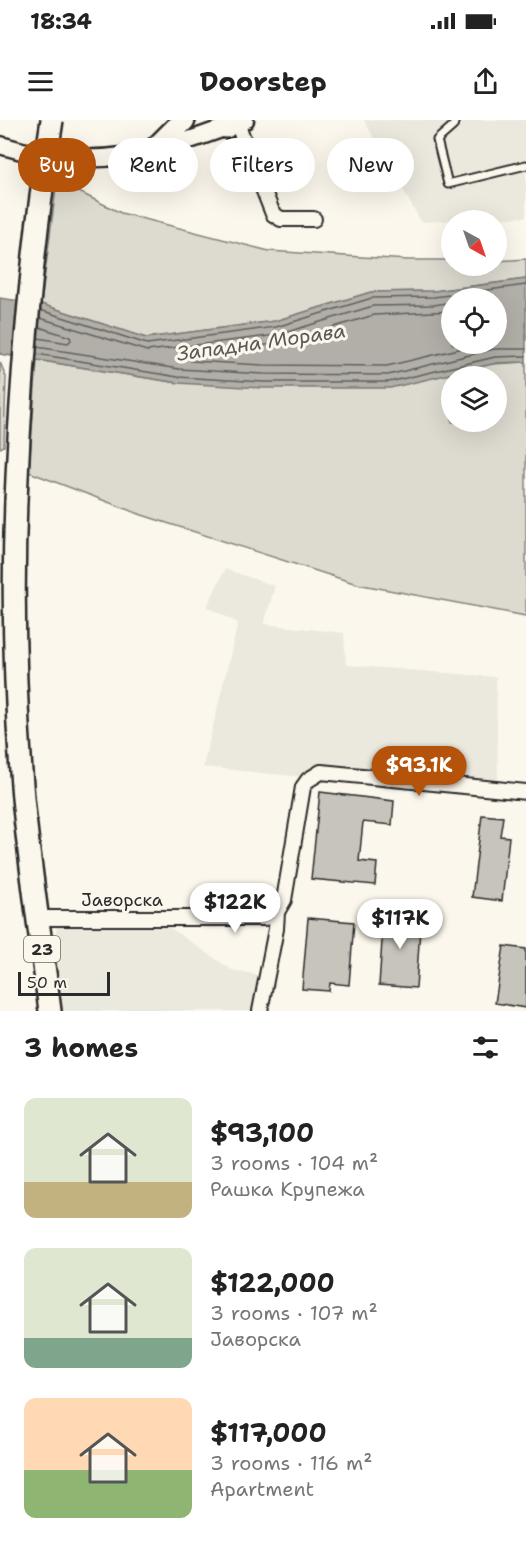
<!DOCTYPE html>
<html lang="en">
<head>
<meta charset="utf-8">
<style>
  :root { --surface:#fff; --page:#f6f6f6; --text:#222; --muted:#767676; --accent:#b45309 }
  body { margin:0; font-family:"Shantell Sans",sans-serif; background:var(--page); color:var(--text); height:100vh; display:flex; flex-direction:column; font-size:22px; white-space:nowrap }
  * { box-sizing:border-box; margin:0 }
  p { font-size:20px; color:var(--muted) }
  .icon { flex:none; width:33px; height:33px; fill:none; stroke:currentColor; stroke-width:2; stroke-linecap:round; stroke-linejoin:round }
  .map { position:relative; height:891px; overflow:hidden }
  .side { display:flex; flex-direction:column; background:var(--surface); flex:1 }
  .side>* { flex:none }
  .guide { position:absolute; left:18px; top:18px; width:490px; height:54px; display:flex; gap:12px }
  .needle { width:39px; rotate:140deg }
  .controls { position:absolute; left:441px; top:90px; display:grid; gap:12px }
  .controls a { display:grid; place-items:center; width:66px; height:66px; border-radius:50%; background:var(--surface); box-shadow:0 6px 24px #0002; font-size:30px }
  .scale { position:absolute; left:18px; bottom:15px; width:92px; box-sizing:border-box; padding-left:6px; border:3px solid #2b2b2b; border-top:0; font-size:16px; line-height:21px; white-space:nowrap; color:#2b2b2b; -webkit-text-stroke:4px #fbf7ec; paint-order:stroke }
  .price { position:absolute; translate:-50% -51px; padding:0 14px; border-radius:21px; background:#fff; color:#222; font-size:20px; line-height:39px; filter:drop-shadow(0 2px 3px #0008) }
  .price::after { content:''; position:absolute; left:50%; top:36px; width:18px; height:14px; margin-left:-9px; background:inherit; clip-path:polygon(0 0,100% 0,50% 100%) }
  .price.selected { background:var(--accent); color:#fff }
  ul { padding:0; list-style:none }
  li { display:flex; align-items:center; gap:18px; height:150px; padding:0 24px }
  li span { display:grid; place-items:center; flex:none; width:168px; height:120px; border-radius:12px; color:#555 }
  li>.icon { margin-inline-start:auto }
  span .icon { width:72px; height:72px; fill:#fffc; stroke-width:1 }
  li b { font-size:26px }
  h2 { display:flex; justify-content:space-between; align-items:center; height:72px; padding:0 24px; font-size:26px }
  .chip { padding:0 21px; border-radius:27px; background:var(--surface); box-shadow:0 6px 24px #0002; font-size:21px; line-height:54px }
  .chip.selected { background:var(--accent); color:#fff }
  .status { display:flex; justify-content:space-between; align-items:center; height:42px; padding:0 30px; background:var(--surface); direction:ltr }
  .status svg { height:16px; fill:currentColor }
  header { display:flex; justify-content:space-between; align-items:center; height:78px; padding:0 24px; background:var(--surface); font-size:27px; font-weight:700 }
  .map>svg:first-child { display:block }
  .built { fill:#ebe8de }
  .green { fill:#dddad0; stroke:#84827e; stroke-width:1.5; fill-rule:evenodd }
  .water { fill:#b1afa7; stroke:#7b7a75; stroke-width:1.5; fill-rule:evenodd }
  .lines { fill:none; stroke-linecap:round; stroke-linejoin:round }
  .shore { stroke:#61605d; stroke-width:1.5 }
  .building { fill:#c7c4bc; stroke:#2b2b2b; stroke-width:1.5 }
  .service-casing { stroke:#2b2b2b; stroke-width:11 }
  .minor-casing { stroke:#2b2b2b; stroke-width:18 }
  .tertiary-casing { stroke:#2b2b2b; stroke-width:21 }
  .primary-casing { stroke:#2b2b2b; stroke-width:26 }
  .service { stroke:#fbf7ec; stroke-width:7 }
  .minor { stroke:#fbf7ec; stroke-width:14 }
  .tertiary { stroke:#fbf7ec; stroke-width:16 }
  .primary { stroke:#fbf7ec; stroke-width:21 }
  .primary-bridge-casing { stroke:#2b2b2b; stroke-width:26; stroke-linecap:butt }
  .primary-bridge { stroke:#fbf7ec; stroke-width:21 }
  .labels { text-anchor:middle; stroke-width:6; stroke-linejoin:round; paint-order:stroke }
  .shield { fill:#fbf7ec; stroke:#696865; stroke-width:1.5 }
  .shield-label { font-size:16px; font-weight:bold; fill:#2b2b2b }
  .street-label { font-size:18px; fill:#2b2b2b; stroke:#fbf7ec }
  .water-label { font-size:20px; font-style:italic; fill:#5a5956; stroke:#fbf7ec }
</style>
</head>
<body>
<div class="status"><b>18:34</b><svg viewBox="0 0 49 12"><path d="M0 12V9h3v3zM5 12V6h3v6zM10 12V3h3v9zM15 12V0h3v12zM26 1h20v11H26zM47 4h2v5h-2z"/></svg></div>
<header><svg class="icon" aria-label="menu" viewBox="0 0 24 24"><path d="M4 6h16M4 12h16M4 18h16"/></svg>Doorstep<svg class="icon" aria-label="share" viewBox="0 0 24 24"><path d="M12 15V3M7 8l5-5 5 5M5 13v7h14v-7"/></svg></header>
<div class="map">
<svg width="526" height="891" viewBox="0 0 526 891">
  <rect width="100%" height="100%" fill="#fbf7ec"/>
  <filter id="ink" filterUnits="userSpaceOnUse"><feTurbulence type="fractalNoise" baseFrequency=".0167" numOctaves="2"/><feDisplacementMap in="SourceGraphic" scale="12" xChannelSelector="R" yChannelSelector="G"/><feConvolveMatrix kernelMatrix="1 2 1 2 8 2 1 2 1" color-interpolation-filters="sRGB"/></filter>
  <g filter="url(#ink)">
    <path class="built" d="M 364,0 L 526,0 L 526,97 L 421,102 Z
      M 225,449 L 275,466 L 264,504 L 344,513 L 346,545 L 496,557 L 498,660 L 329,646 L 313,658 L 203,647 L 238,503 L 207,487 Z
      M 59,793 L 154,797 L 232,850 L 273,858 L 267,891 L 62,891 L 52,836 Z"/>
    <path class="green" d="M 57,61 L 121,93 L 269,131 L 408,140 L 451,140 L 452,146 L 496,146 L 497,141 L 526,139 L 526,159 L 434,171 L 371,172 L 275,201 L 146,218 L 41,184 Z
      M 37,240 L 178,263 L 526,242 L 526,496 L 357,464 L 142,395 L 29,352 ZM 452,256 L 496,256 L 496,302 L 452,302 Z
      M 0,242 L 6,257 L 4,326 L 0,328 Z"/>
    <path class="water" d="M 526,159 L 526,242 L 497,243 L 390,268 L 262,268 L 178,263 L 0,234 L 0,178 L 41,184 L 146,218 L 275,201 L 371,172 L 434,171 ZM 452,178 L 496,178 L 496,224 L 452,224 Z"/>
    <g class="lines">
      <path class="shore" d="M 40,190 L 147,224 L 276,207 L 372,178 L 434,177 L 526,165
        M 452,191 L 374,195 L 281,223 L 190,235 L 188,238 L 191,241 L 263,245 L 387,246 L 480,224
        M 40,198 L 147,231 L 277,215 L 373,186 L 434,185 L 452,182
        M 38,218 L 68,223 L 71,220 L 70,217 L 39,207
        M 37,227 L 179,249 L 263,254 L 388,255 L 494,229 L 526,229
        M 37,234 L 178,257 L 263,262 L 389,262 L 495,237 L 526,236"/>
    </g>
    <path class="building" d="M 320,672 L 394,681 L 392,705 L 363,702 L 359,741 L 377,743 L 375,765 L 311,759 Z
      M 482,695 L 503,697 L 500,716 L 509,717 L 502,781 L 472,777 Z
      M 384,792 L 421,794 L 416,868 L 379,865 Z
      M 308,798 L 354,802 L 349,865 L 330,863 L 329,871 L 302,869 Z
      M 504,826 L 526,829 L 526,888 L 495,883 Z"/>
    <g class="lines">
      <g class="service-casing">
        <path id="service" d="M 455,0 L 453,6 L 437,20 L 448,64 L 526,45"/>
      </g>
      <g class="minor-casing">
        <path id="minor" d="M 237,3 L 273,94 L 281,99 L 314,99
          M 38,798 L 265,798 L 277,792 L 284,780 L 303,667 L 308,660 L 321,652 L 526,672
          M 260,891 L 276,809 L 277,792"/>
      </g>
      <g class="tertiary-casing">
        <path id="tertiary" d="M 0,25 C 92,54 159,33 245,0"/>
      </g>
      <g class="primary-casing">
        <path id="primary" d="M 226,7 L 226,0
          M 153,31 L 184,0
          M 16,381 C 12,480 15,580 23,678 C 30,749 41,820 50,891"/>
      </g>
      <use href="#service" class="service"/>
      <use href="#minor" class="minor"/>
      <use href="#tertiary" class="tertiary"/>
      <use href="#primary" class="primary"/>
      <g class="primary-bridge-casing">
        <path id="primary-bridge" d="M 16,381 C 21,253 32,126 52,0"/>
      </g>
      <use href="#primary-bridge" class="primary-bridge"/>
    </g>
  </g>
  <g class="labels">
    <rect class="shield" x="24" y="816" width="36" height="26" rx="4.5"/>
    <g class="shield-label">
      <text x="42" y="835">23</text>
    </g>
    <g class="street-label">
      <text x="122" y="786">Јаворска</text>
    </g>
    <g class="water-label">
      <text transform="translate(261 222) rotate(-8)" y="7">Западна Морава</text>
    </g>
  </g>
</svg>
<div class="controls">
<a><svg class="needle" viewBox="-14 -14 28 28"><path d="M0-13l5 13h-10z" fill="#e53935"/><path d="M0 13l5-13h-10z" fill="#767676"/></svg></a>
<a><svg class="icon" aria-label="locate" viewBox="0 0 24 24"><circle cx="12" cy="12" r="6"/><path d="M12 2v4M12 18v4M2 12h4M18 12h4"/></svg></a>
<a><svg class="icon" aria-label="layers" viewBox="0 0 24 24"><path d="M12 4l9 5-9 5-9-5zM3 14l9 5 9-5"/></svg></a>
</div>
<div class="scale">50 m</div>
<b class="price selected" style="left:419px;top:677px">$93.1K</b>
<b class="price" style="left:235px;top:814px">$122K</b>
<b class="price" style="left:400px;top:830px">$117K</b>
<div class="guide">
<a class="chip selected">Buy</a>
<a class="chip">Rent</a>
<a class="chip">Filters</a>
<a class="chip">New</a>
</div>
</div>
<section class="side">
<h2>3 homes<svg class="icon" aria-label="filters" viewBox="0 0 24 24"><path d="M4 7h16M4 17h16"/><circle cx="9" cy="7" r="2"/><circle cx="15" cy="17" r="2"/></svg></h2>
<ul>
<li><span style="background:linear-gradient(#dfe7d0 70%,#c2b280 0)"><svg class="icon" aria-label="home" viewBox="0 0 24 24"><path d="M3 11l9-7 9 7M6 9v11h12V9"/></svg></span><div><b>$93,100</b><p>3 rooms · 104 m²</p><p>Рашка Крупежа</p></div></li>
<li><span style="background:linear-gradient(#dfe7d0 75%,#7fa58c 0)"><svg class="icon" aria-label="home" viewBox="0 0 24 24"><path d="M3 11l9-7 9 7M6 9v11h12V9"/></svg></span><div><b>$122,000</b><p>3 rooms · 107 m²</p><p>Јаворска</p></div></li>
<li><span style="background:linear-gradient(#ffd9b3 60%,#8fb573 0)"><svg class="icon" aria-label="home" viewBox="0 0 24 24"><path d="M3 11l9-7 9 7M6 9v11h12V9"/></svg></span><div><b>$117,000</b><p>3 rooms · 116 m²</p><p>Apartment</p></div></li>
</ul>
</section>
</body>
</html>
